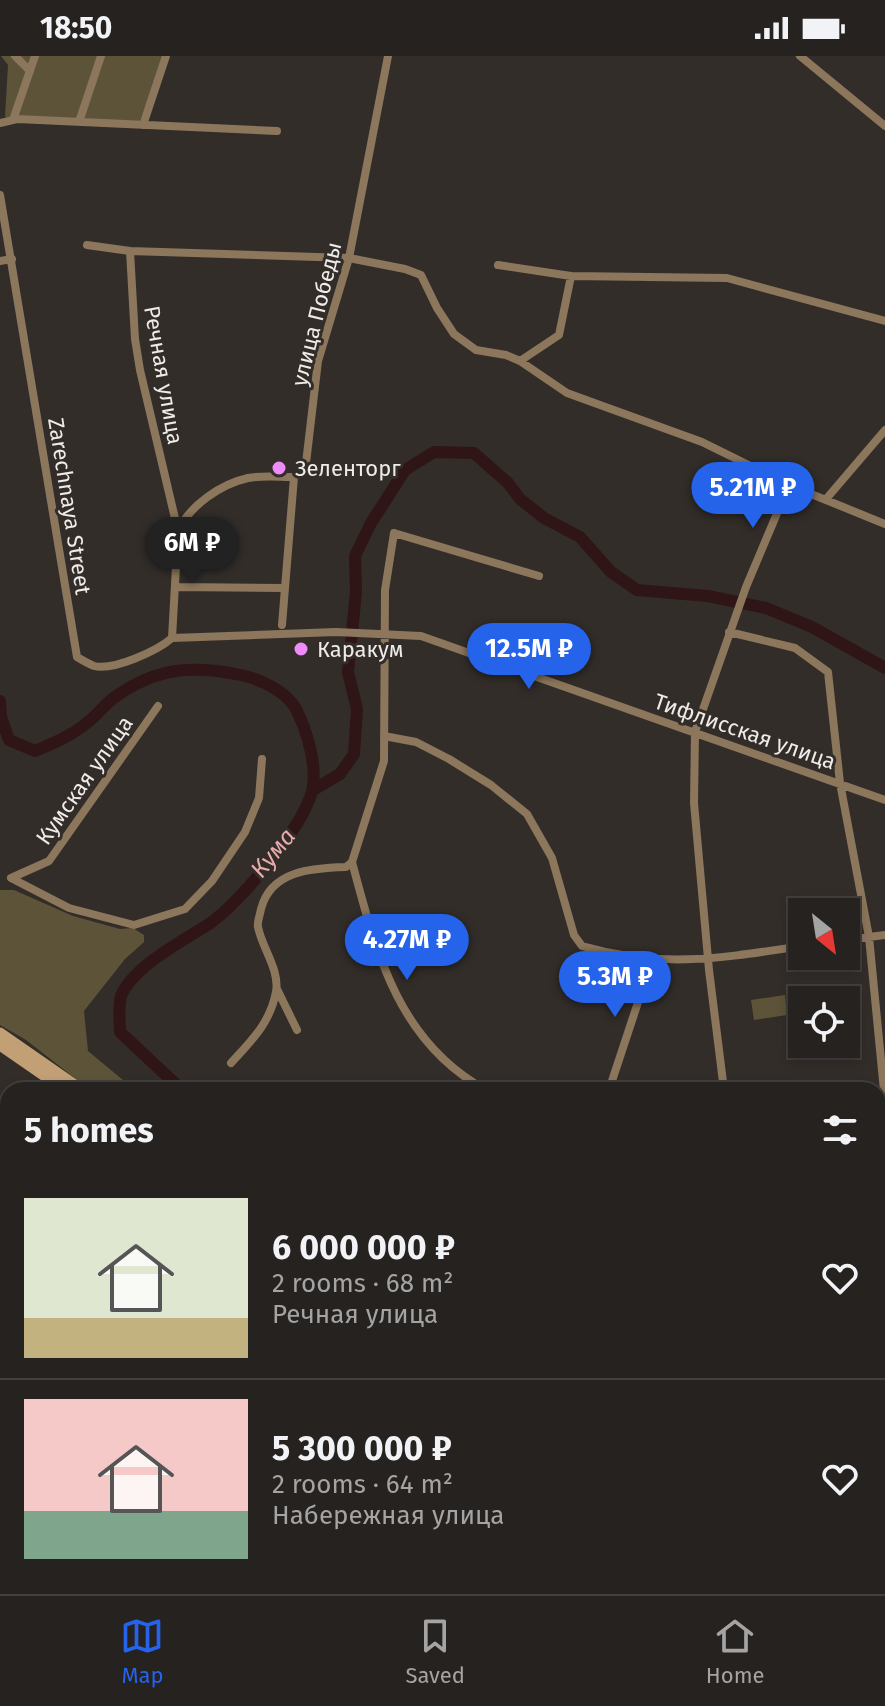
<!DOCTYPE html>
<html lang="en">
<head>
<meta charset="utf-8">
<style>
  :root { --surface:#26221f; --page:#2e2a28; --text:#f1f3f6; --muted:#a4a4a4; --line:#423f3d; --accent:#2563eb }
  body { margin:0; font-family:"Fira Sans",sans-serif; background:var(--page); color:var(--text); height:100vh; display:flex; flex-direction:column; font-size:30px; white-space:nowrap }
  * { box-sizing:border-box; margin:0 }
  p { font-size:26px; color:var(--muted) }
  .icon { flex:none; width:44px; height:44px; fill:none; stroke:currentColor; stroke-width:2; stroke-linecap:round; stroke-linejoin:round }
  .map { position:relative; flex:1; overflow:hidden }
  .details { position:absolute; left:0px; top:1026px; width:886px; height:512px; display:flex; flex-direction:column; background:var(--surface); border-radius:24px 24px 0 0; box-shadow:0 4px 12px #0003,0 0 0 2px var(--line) }
  .details>* { flex:none }
  .needle { width:52px; rotate:150deg }
  .tools { position:absolute; left:788px; top:842px; display:grid; gap:16px }
  .tools a { display:grid; place-items:center; width:72px; height:72px; border-radius:0px; background:var(--surface); box-shadow:0 4px 12px #0003,0 0 0 2px var(--line); font-size:40px }
  .price { position:absolute; translate:-50% -68px; padding:0 18px; border-radius:28px; background:var(--accent); color:#fff; font-size:26px; line-height:52px; filter:drop-shadow(0 2px 4px #0008) }
  .price::after { content:''; position:absolute; left:50%; top:48px; width:24px; height:18px; margin-left:-12px; background:inherit; clip-path:polygon(0 0,100% 0,50% 100%) }
  .price.active { background:#222; color:#fff }
  ul { padding:0; list-style:none }
  li { display:flex; align-items:center; gap:24px; height:200px; padding:0 24px }
  li+li { border-top:2px solid var(--line) }
  li span { display:grid; place-items:center; flex:none; width:224px; height:160px; border-radius:0px; color:#555 }
  li>.icon { margin-inline-start:auto }
  span .icon { width:96px; height:96px; fill:#fffc; stroke-width:1 }
  li b { font-size:34px }
  h2 { display:flex; justify-content:space-between; align-items:center; height:96px; padding:0 24px; font-size:34px }
  .status { display:flex; justify-content:space-between; align-items:center; height:56px; padding:0 40px; background:var(--surface); direction:ltr }
  .status svg { height:22px; fill:currentColor }
  .menu { display:flex; justify-content:space-around; align-items:center; height:112px; border-top:2px solid var(--line); background:var(--surface); font-size:22px; color:var(--muted) }
  .menu a { display:grid; justify-items:center; gap:4px }
  .menu .active { color:var(--accent) }
  .map>svg:first-child { display:block }
  .green { fill:#5d5339 }
  .lines { fill:none; stroke-linecap:round; stroke-linejoin:round }
  .river { stroke:#2f1516; stroke-width:12 }
  .street { stroke:#8c765c; stroke-width:8 }
  .secondary { stroke:#c29f75; stroke-width:11 }
  .poi-dot { fill:#ed8cf9; stroke:#322d29; stroke-width:3 }
  .labels { text-anchor:middle; stroke-width:6; stroke-linejoin:round; paint-order:stroke }
  .street-label { font-size:22px; fill:#efebe9; stroke:#322d29 }
  .poi-label { font-size:22px; fill:#efebe9; stroke:#322d29; text-anchor:start }
  .water-label { font-size:24px; font-style:italic; fill:#e9abad; stroke:#322d29 }
</style>
</head>
<body>
<div class="status"><b>18:50</b><svg viewBox="0 0 49 12"><path d="M0 12V9h3v3zM5 12V6h3v6zM10 12V3h3v9zM15 12V0h3v12zM26 1h20v11H26zM47 4h2v5h-2z"/></svg></div>
<div class="map">
<svg width="885" height="1538" viewBox="0 0 885 1538">
  <rect width="100%" height="100%" fill="#322d29"/>
  <path class="green" d="M 1,0 L 165,0 L 140,65 L 5,61 L 8,9 Z
    M 0,834 L 14,834 L 73,860 L 120,873 L 133,872 L 144,879 L 144,886 L 125,903 L 84,955 L 88,995 L 135,1034 L 90,1034 L 26,984 L 0,969 Z
    M 785,939 L 787,959 L 754,964 L 751,944 Z
    M 0,1169 L 8,1171 L 8,1332 L 0,1331 Z
    M 446,1530 L 476,1530 L 479,1538 L 428,1538 Z
    M 490,1530 L 635,1530 L 631,1538 L 496,1538 Z"/>
  <g class="lines">
    <path class="river" d="M 0,645 L 1,661 L 9,684 L 35,695 C 54,687 73,679 88,666 C 98,658 105,648 115,641 C 157,611 193,609 241,619 C 260,623 286,635 296,653 C 307,675 318,711 312,735 C 303,771 240,847 209,868 C 184,884 132,911 121,940 C 118,950 120,966 120,976 L 182,1034
      M 313,734 L 340,718 L 354,698 L 357,653 L 348,616 L 356,536 L 355,500 L 371,467 L 405,414 L 434,396 L 474,397 L 508,427 L 520,443 L 544,462 L 580,481 L 611,516 L 637,534 L 708,540 L 766,552 L 812,571 L 885,612
      M 643,1538 L 648,1530"/>
    <path class="street" d="M 15,0 L 30,15
      M 800,0 L 885,70
      M 13,64 L 35,0
      M 79,66 L 101,0
      M 0,67 L 17,63 L 277,75
      M 143,69 L 166,0
      M 0,139 L 77,601 C 82,604 89,608 94,610 C 113,615 157,595 172,582
      M 87,189 L 130,195
      M 0,205 L 12,203
      M 498,209 L 571,220 L 727,222 L 885,265
      M 520,305 L 559,279 L 571,220
      M 294,421 L 302,417 L 306,407 L 318,305 L 349,202 L 388,0
      M 827,442 L 885,374
      M 178,475 C 190,449 221,428 248,422 C 263,419 279,421 294,421
      M 176,531 L 285,532
      M 282,569 L 294,421
      M 729,576 L 795,592 L 828,616 L 840,727 L 869,881 L 885,1045
      M 172,582 L 178,475 L 140,314 L 135,283 L 130,195 L 349,202 L 405,213 L 421,219 L 437,252 L 454,278 L 476,294 L 506,299 L 520,305 L 567,337 L 702,386 L 789,429 L 885,468
      M 172,582 L 336,576 L 421,580 L 885,744
      M 158,650 L 49,805 L 11,822 L 69,852 L 134,869 L 185,853 L 212,825 L 245,776 L 259,742 L 262,703
      M 384,680 L 416,686 L 449,703 L 491,729 L 527,758 L 552,802 L 574,879 L 582,890 C 662,913 722,902 802,890
      M 352,806 C 376,896 398,986 486,1034
      M 846,884 L 885,879
      M 277,933 L 297,974
      M 231,1007 C 252,984 270,967 276,936 C 280,914 262,892 258,871 C 257,866 260,859 261,853 C 271,814 313,812 346,811 L 352,806 L 384,705 L 385,534 L 394,477 L 539,520
      M 609,1034 L 652,904
      M 724,1034 L 709,914 L 694,747 L 695,676 L 746,531 L 789,429
      M 0,1165 L 8,1167
      M 878,1233 L 885,1235
      M 0,1334 L 8,1334
      M 878,1410 L 885,1410
      M 0,1454 L 8,1456
      M 67,1530 L 72,1538
      M 281,1530 L 290,1538
      M 766,1530 L 767,1538
      M 90,1538 L 95,1530"/>
    <path class="secondary" d="M 0,977 L 82,1034
      M 0,989 L 65,1034
      M 878,1153 L 885,1152"/>
  </g>
  <g class="poi-dot">
    <circle cx="279" cy="412" r="8"/>
    <circle cx="301" cy="593" r="8"/>
  </g>
  <g class="labels">
    <g class="street-label">
      <text transform="translate(316 258) rotate(-76)" y="8">улица Победы</text>
      <text transform="translate(164 319) rotate(80)" y="8">Речная улица</text>
      <text transform="translate(70 450) rotate(81)" y="8">Zarechnaya Street</text>
      <text transform="translate(745 675) rotate(19)" y="8">Тифлисская улица</text>
      <text transform="translate(84 724) rotate(-55)" y="8">Кумская улица</text>
    </g>
    <g class="poi-label">
      <text x="295" y="420">Зеленторг</text>
      <text x="317" y="601">Каракум</text>
    </g>
    <g class="water-label">
      <text transform="translate(273 797) rotate(-51)" y="8">Кума</text>
    </g>
  </g>
</svg>
<div class="tools">
<a><svg class="needle" viewBox="-14 -14 28 28"><path d="M0-13l5 13h-10z" fill="#e53935"/><path d="M0 13l5-13h-10z" fill="#a4a4a4"/></svg></a>
<a><svg class="icon" aria-label="locate" viewBox="0 0 24 24"><circle cx="12" cy="12" r="6"/><path d="M12 2v4M12 18v4M2 12h4M18 12h4"/></svg></a>
</div>
<b class="price" style="left:753px;top:474px">5.21M ₽</b>
<b class="price active" style="left:192px;top:529px">6M ₽</b>
<b class="price" style="left:529px;top:635px">12.5M ₽</b>
<b class="price" style="left:407px;top:926px">4.27M ₽</b>
<b class="price" style="left:615px;top:963px">5.3M ₽</b>
<section class="details">
<h2>5 homes<svg class="icon" aria-label="filters" viewBox="0 0 24 24"><path d="M4 7h16M4 17h16"/><circle cx="9" cy="7" r="2"/><circle cx="15" cy="17" r="2"/></svg></h2>
<ul>
<li><span style="background:linear-gradient(#dfe7d0 75%,#c2b280 0)"><svg class="icon" aria-label="home" viewBox="0 0 24 24"><path d="M3 11l9-7 9 7M6 9v11h12V9"/></svg></span><div><b>6 000 000 ₽</b><p>2 rooms · 68 m²</p><p>Речная улица</p></div><svg class="icon" aria-label="heart" viewBox="0 0 24 24"><path d="M12 20l-8-8c-3-5 5-10 8-4 3-6 11-1 8 4z"/></svg></li>
<li><span style="background:linear-gradient(#f6c9c9 70%,#7fa58c 0)"><svg class="icon" aria-label="home" viewBox="0 0 24 24"><path d="M3 11l9-7 9 7M6 9v11h12V9"/></svg></span><div><b>5 300 000 ₽</b><p>2 rooms · 64 m²</p><p>Набережная улица</p></div><svg class="icon" aria-label="heart" viewBox="0 0 24 24"><path d="M12 20l-8-8c-3-5 5-10 8-4 3-6 11-1 8 4z"/></svg></li>
</ul>
</section>
</div>
<nav class="menu">
<a class="active"><svg class="icon" aria-label="map" viewBox="0 0 24 24"><path d="M3 6l6-2 6 2 6-2v14l-6 2-6-2-6 2zM9 4v14M15 6v14"/></svg>Map</a>
<a><svg class="icon" aria-label="saved" viewBox="0 0 24 24"><path d="M7 4h10v16l-5-4-5 4z"/></svg>Saved</a>
<a><svg class="icon" aria-label="home" viewBox="0 0 24 24"><path d="M3 11l9-7 9 7M6 9v11h12V9"/></svg>Home</a>
</nav>
</body>
</html>
